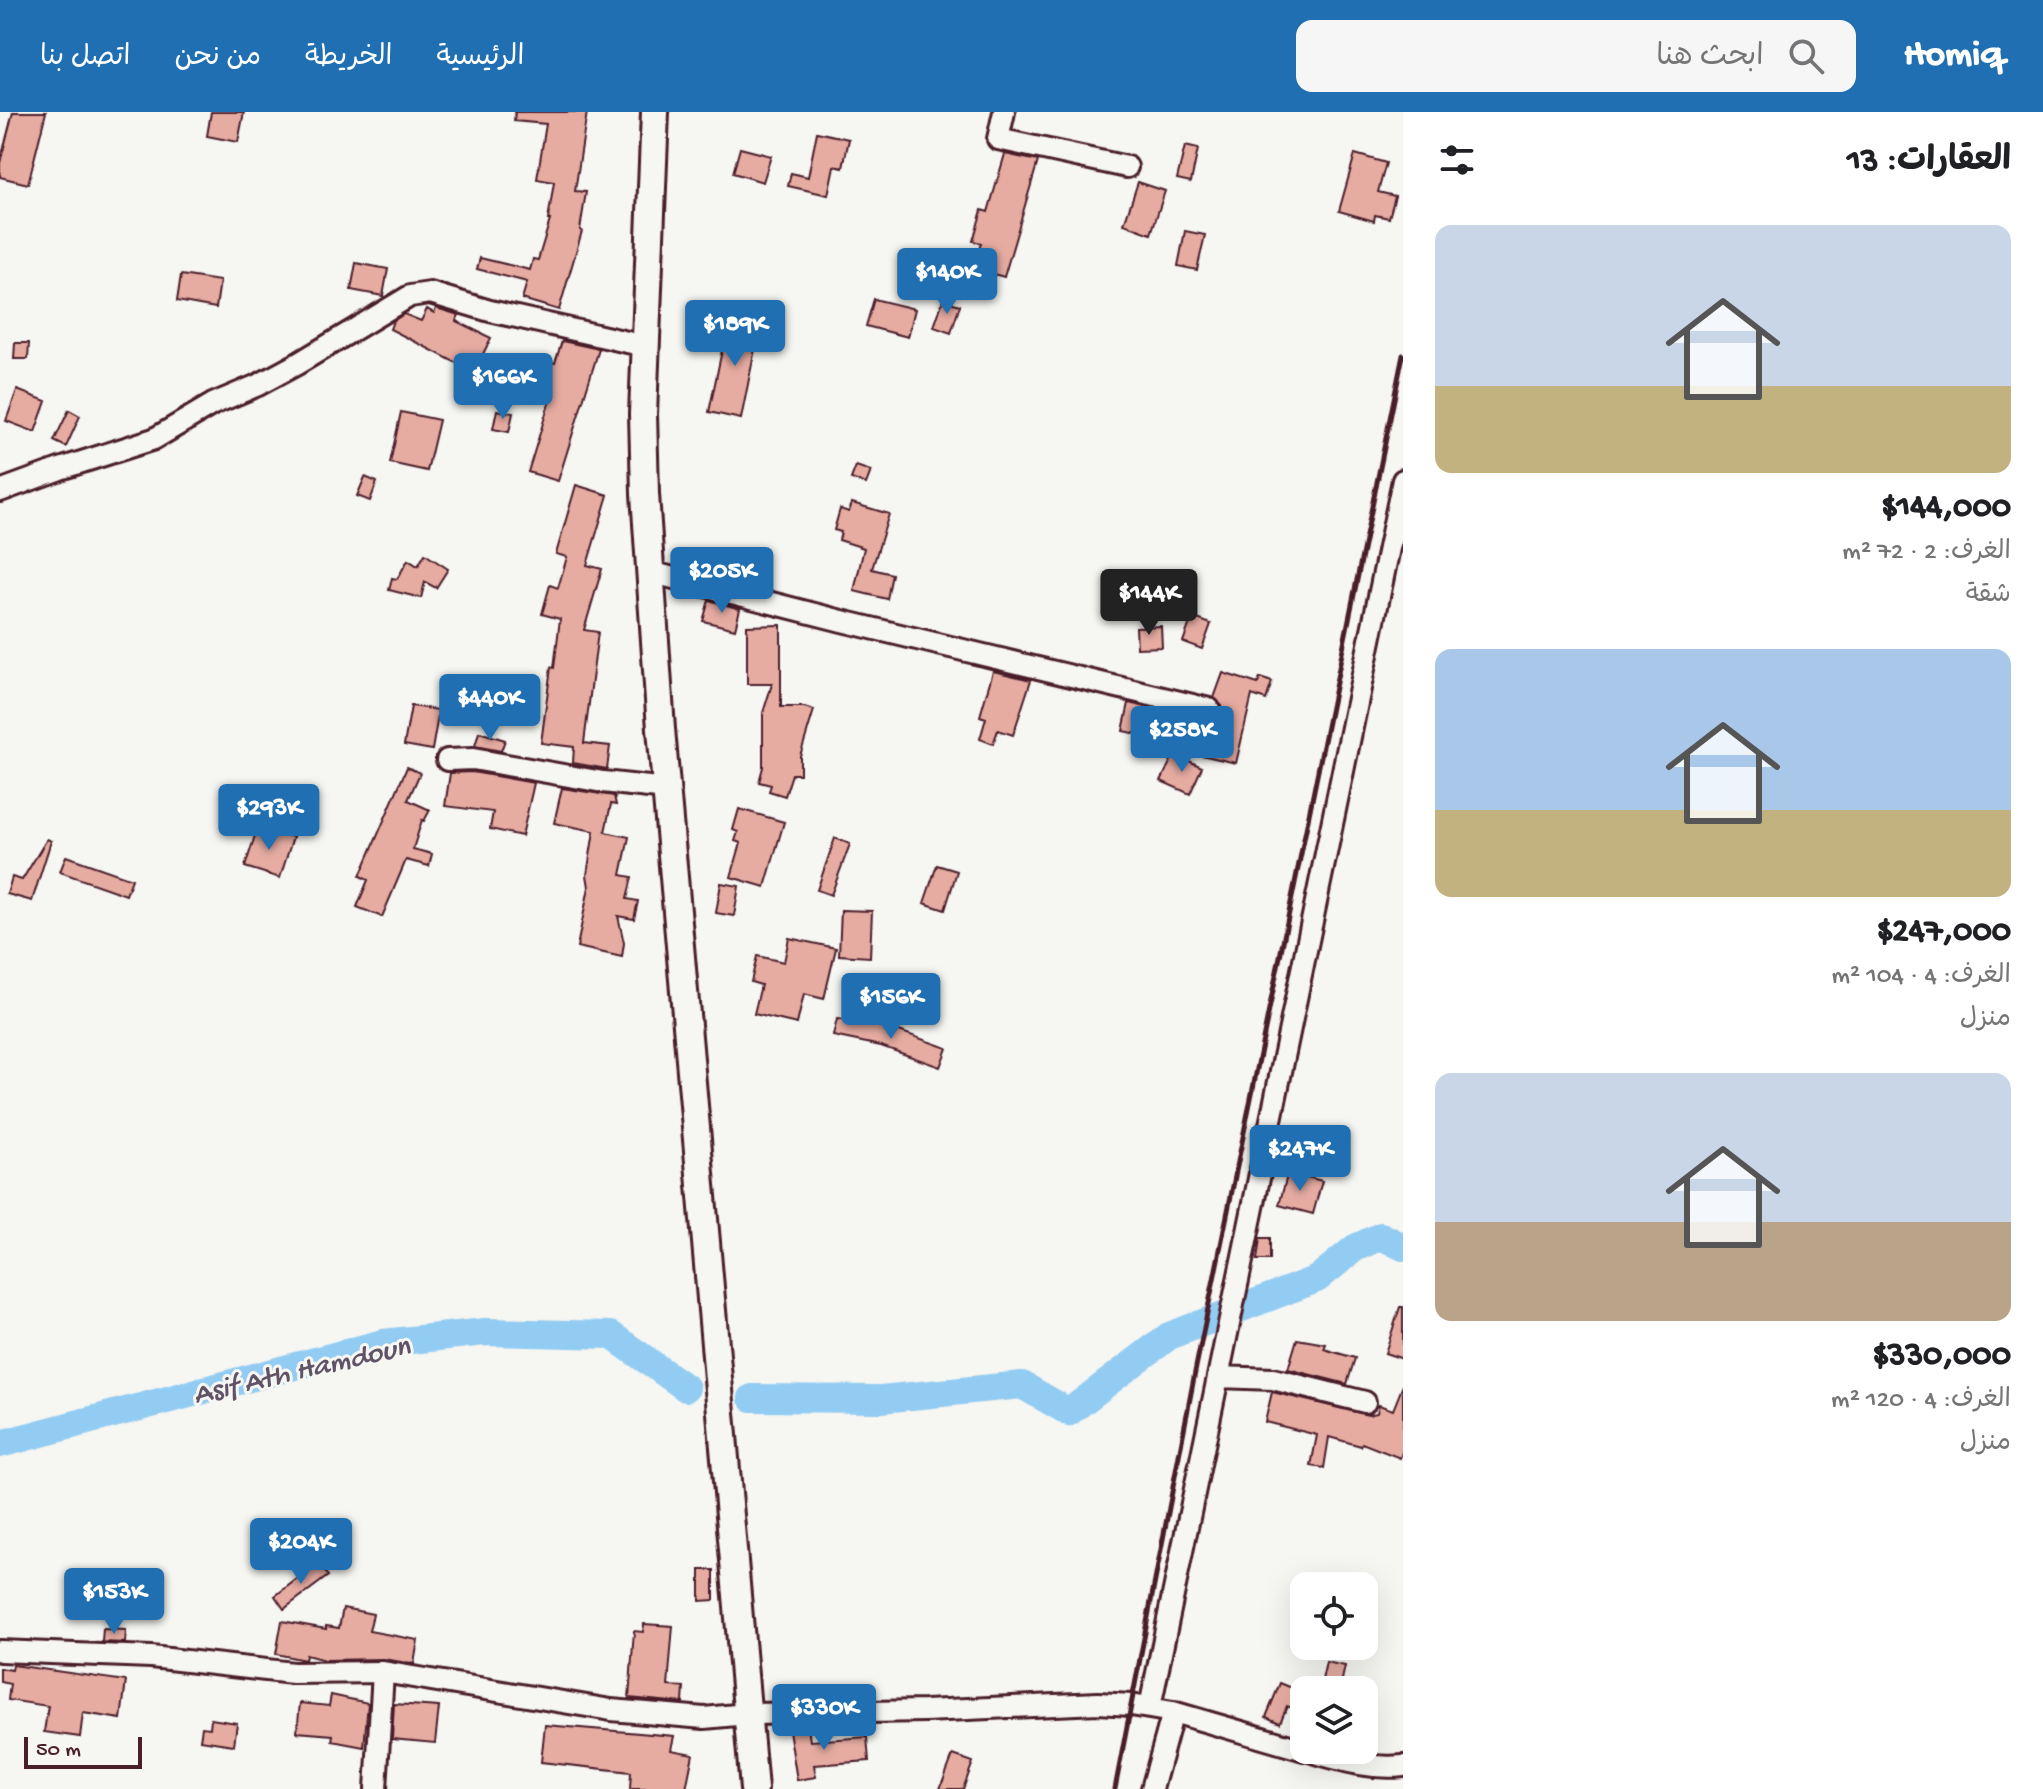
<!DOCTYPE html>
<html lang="ar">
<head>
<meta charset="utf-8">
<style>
  :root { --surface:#fff; --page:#f6f6f6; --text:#202124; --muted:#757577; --accent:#1f6fb2 }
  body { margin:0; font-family:"Gochi Hand","Playpen Sans Arabic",sans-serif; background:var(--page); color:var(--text); direction:rtl; height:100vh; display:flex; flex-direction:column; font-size:30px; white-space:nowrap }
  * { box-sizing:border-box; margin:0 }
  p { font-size:26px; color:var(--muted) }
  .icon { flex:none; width:44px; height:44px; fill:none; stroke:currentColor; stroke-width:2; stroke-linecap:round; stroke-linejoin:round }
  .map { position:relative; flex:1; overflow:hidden; direction:ltr }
  .side { display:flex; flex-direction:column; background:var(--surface); width:640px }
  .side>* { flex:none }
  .buttons { position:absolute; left:1290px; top:1460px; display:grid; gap:16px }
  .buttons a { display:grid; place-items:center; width:88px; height:88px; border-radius:16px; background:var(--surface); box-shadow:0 8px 32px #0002; font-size:40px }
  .scale { position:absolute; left:24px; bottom:20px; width:118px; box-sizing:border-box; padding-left:8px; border:4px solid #4a1f2b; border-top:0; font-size:22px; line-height:28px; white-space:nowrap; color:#4a1f2b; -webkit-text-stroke:6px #f6f6f2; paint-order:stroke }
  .price { position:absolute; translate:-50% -68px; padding:0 18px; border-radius:8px; background:var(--accent); color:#fff; font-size:26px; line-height:52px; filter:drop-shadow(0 2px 4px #0008) }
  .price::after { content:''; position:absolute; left:50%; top:48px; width:24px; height:18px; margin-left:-12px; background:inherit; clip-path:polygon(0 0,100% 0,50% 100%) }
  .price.current { background:#222; color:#fff }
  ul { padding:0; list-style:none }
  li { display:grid; align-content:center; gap:16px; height:424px; padding:0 32px }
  li span { display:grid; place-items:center; height:248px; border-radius:16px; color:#555 }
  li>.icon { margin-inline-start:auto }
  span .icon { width:144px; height:144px; fill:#fffc; stroke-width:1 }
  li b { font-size:34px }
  h2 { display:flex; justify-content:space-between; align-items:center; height:96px; padding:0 32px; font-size:34px }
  header { display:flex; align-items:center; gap:48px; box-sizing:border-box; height:112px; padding:0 40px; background:var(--accent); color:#fff }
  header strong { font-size:38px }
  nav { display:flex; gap:44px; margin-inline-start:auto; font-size:28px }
  .search { width:560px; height:72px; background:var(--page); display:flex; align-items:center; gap:20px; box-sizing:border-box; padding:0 28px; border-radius:16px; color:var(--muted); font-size:30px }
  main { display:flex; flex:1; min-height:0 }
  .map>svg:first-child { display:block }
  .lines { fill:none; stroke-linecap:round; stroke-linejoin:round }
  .river { stroke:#93ccf2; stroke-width:28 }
  .building { fill:#e6aca2; stroke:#4a1f2b; stroke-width:2 }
  .minor-casing { stroke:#4a1f2b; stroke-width:26 }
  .major-casing { stroke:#4a1f2b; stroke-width:32 }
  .minor { stroke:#f6f6f2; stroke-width:20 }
  .major { stroke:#f6f6f2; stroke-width:26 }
  .rail { stroke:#4a1f2b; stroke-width:5 }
  .labels { text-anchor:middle; stroke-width:6; stroke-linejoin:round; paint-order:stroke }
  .water-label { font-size:30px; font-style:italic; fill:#605367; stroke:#f6f6f2 }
</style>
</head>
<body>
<header>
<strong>Homiq</strong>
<div class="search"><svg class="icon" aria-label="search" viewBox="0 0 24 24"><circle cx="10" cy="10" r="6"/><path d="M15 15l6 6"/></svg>ابحث هنا</div>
<nav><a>الرئيسية</a><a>الخريطة</a><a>من نحن</a><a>اتصل بنا</a></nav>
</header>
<main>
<section class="side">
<h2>العقارات: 13<svg class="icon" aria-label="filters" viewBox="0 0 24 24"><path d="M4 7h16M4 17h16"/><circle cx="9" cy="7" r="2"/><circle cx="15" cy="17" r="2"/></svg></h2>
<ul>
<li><span style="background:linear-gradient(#c9d6e8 65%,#c2b280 0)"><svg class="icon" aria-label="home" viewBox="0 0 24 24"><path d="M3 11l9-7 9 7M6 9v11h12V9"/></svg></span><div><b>$144,000</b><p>الغرف: 2 · 72 m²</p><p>شقة</p></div></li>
<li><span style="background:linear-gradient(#a9c7e8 65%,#c2b280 0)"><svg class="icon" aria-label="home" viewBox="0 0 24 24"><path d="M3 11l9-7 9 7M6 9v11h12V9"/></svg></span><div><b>$247,000</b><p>الغرف: 4 · 104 m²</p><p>منزل</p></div></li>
<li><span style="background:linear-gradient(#c9d6e8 60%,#b9a48a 0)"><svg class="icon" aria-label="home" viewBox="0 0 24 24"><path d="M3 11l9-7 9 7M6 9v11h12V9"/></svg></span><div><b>$330,000</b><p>الغرف: 4 · 120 m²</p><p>منزل</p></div></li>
</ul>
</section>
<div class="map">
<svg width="1403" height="1677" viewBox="0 0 1403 1677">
  <rect width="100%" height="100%" fill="#f6f6f2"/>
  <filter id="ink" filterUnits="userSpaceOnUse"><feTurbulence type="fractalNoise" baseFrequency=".0125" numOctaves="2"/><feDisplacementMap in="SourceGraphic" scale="16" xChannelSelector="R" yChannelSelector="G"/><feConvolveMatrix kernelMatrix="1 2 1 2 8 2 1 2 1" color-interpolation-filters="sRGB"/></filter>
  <g filter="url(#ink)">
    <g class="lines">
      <path class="river" d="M 752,1286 L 881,1287 L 1022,1273 L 1069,1300 L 1169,1224 L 1317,1167 L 1355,1136 L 1381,1124 L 1403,1135
        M 0,1332 L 383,1231 L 485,1220 L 611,1223 L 686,1276"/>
    </g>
    <path class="building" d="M 13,0 L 46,0 L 28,72 L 0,65 L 0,51 Z
      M 211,0 L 244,0 L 238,30 L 207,24 Z
      M 515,0 L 587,0 L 575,79 L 586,80 L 580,118 L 582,119 L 559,198 L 522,187 L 527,170 L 477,157 L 480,146 L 530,158 L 533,147 L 538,148 L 550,108 L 548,108 L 554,70 L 537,67 L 546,12 L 514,9 Z
      M 817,20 L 849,27 L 843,56 L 834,54 L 828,83 L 788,74 L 791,61 L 808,65 Z
      M 1185,34 L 1198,37 L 1191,70 L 1177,67 Z
      M 740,36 L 771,44 L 763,70 L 733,61 Z
      M 1005,42 L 1038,49 L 1004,165 L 973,156 L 981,131 L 973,129 L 982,98 L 988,100 Z
      M 1355,42 L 1386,51 L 1378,80 L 1395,84 L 1389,106 L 1375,103 L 1374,109 L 1339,99 Z
      M 1138,70 L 1165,79 L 1151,122 L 1124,112 Z
      M 1185,119 L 1205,123 L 1197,158 L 1178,154 Z
      M 356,151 L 388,157 L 383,184 L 351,178 Z
      M 181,163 L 220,169 L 216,196 L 177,189 Z
      M 874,187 L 915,197 L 908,225 L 866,214 Z
      M 943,188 L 960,193 L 951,221 L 934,215 Z
      M 436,196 L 459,203 L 456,209 L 491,226 L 474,260 L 390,217 L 393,209 L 404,202 L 421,209 L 427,197 L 434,201 Z
      M 729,205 L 760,212 L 741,307 L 709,300 Z
      M 562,229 L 599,237 L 558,369 L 528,360 L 551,285 L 514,272 L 519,260 L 544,269 L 550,250 L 555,251 Z
      M 15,231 L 29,231 L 28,247 L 14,247 Z
      M 17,278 L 46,289 L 35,320 L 6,309 Z
      M 69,298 L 80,304 L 66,335 L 54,329 Z
      M 497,298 L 513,301 L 509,320 L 493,317 Z
      M 401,300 L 439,308 L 427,359 L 390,351 Z
      M 856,354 L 871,359 L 866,372 L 851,367 Z
      M 365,365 L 377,370 L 370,389 L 357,384 Z
      M 576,373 L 608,383 L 587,453 L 602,457 L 584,518 L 598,520 L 584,631 L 610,634 L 607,657 L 573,651 L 574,635 L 541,631 L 551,555 L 554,556 L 560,507 L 542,502 L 550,473 L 558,476 L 567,445 L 556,442 Z
      M 852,391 L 889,402 L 872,457 L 892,462 L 887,487 L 854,479 L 864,436 L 839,428 L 841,420 L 834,418 L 840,397 L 849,400 Z
      M 425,442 L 448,457 L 436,476 L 425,470 L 421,486 L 389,478 L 392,466 L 397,467 L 408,448 L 418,454 Z
      M 709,488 L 740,497 L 735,517 L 703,509 Z
      M 1192,505 L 1211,512 L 1202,537 L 1183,530 Z
      M 781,513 L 781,595 L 804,595 L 814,598 L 800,644 L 800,662 L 792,662 L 785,684 L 769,679 L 771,673 L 759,670 L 763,655 L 763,601 L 772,572 L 747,572 L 747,514 Z
      M 1161,514 L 1162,535 L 1137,536 L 1136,515 Z
      M 993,559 L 1031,568 L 1013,623 L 998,618 L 993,632 L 980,627 L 986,606 L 980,604 Z
      M 1223,561 L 1258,572 L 1260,566 L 1272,570 L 1266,588 L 1252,583 L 1236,651 L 1201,643 L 1209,610 L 1218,606 L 1221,601 L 1221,593 L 1214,586 Z
      M 1129,591 L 1163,599 L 1157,626 L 1123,619 Z
      M 411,594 L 439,598 L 432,638 L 404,633 Z
      M 479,620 L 505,628 L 501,639 L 475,634 Z
      M 1174,642 L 1202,655 L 1190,682 L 1161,669 Z
      M 407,655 L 420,661 L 408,688 L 430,698 L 424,709 L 422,708 L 413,737 L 432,742 L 429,754 L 406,748 L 382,805 L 357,795 L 368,768 L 360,764 Z
      M 472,660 L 534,671 L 522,724 L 490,717 L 493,700 L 445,694 L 450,661 Z
      M 562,676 L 614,684 L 616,693 L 611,692 L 605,720 L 629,725 L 621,763 L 632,765 L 627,787 L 638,789 L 634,807 L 618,804 L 624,831 L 622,845 L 577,835 L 589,775 L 587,763 L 594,719 L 554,711 Z
      M 739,697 L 784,710 L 765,775 L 731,765 L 741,731 L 735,729 L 738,720 L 733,718 Z
      M 258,714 L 293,725 L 280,766 L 245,755 Z
      M 835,726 L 850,732 L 831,783 L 817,778 Z
      M 47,727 L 51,729 L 32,789 L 7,782 L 12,765 L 22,768 Z
      M 66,744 L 132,767 L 126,783 L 60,760 Z
      M 937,753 L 957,759 L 945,798 L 924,791 Z
      M 721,771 L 739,774 L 734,804 L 716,801 Z
      M 841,798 L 872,799 L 870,845 L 839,843 Z
      M 789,826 L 836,836 L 824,887 L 804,882 L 797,912 L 754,902 L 761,873 L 751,870 L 757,844 L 784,850 Z
      M 837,907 L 885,914 L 947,936 L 940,955 L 881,934 L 833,924 Z
      M 1288,1060 L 1322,1069 L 1313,1102 L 1279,1093 Z
      M 1260,1126 L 1270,1126 L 1270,1148 L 1257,1148 Z
      M 1400,1195 L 1403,1195 L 1403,1247 L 1385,1241 Z
      M 1297,1227 L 1326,1232 L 1324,1237 L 1355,1246 L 1347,1272 L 1288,1257 Z
      M 1403,1273 L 1403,1338 L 1400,1346 L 1362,1331 L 1361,1334 L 1329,1325 L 1324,1356 L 1311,1354 L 1317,1323 L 1265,1310 L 1272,1280 L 1368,1303 L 1377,1301 L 1379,1293 L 1393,1298 Z
      M 318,1451 L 328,1464 L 284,1497 L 275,1484 Z
      M 700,1458 L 714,1458 L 714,1488 L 700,1489 Z
      M 343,1496 L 373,1502 L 369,1519 L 418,1528 L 414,1552 L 383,1547 L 325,1548 L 306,1543 L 305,1548 L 276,1542 L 282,1509 L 326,1517 L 326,1514 L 339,1516 Z
      M 644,1512 L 673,1514 L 668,1574 L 684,1575 L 683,1591 L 629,1586 L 634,1519 L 643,1520 Z
      M 103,1517 L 126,1518 L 125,1531 L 102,1530 Z
      M 1326,1550 L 1345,1554 L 1341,1572 L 1322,1568 Z
      M 13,1553 L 126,1569 L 121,1607 L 83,1601 L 80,1625 L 44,1620 L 48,1594 L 8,1588 L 10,1572 L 0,1570 L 0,1556 L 12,1558 Z
      M 1280,1571 L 1304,1581 L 1304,1601 L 1287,1594 L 1280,1611 L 1266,1605 Z
      M 331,1583 L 368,1591 L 364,1635 L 332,1629 L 333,1623 L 297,1620 L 300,1591 L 329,1594 Z
      M 394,1592 L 439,1595 L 435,1631 L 392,1627 Z
      M 211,1607 L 237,1611 L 234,1633 L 200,1628 L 202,1615 L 210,1616 Z
      M 545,1613 L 674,1624 L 671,1638 L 693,1642 L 686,1677 L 630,1677 L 631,1660 L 541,1650 Z
      M 808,1615 L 810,1629 L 867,1625 L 869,1649 L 814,1653 L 816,1665 L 797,1668 L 789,1618 Z
      M 953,1643 L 973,1650 L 963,1677 L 940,1677 Z"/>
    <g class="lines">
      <g class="minor-casing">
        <path id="minor" d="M 1004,0 L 998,27 L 1127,55
          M 0,379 L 60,357 L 154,327 L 213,292 L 258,273 L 297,252 L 410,184 L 430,181 L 490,199 L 645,234
          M 650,460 L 842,509 L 1209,597
          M 447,648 L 473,647 L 603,670 L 667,677
          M 1219,1265 L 1273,1267 L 1365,1290
          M 0,1539 L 151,1545 L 293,1561 L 383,1560 L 611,1598 L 704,1606 L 747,1602 L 925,1599 L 1098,1591 L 1131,1593 L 1173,1600 L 1304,1638
          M 1150,1595 L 1403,368
          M 1305,1638 C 1338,1647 1369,1658 1403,1654
          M 376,1677 L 383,1560
          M 1152,1677 L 1173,1600"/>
      </g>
      <g class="major-casing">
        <path id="major" d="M 655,0 L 643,302 L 645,382 L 661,617 L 754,1677"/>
      </g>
      <use href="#minor" class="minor"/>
      <use href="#major" class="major"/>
      <path class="rail" d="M 1115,1677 L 1196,1255 L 1403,243"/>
    </g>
  </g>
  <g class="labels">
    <g class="water-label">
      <text transform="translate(301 1256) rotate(-13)" y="10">Asif Ath Hamdoun</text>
    </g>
  </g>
</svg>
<div class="buttons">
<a><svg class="icon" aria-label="locate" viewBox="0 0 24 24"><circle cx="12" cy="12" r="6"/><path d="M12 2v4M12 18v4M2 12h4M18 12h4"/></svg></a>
<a><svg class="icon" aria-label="layers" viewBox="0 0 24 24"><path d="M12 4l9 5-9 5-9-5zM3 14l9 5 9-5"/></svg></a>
</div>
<div class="scale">50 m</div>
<b class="price" style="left:947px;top:204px">$140K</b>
<b class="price" style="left:735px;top:256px">$189K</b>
<b class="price" style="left:503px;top:309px">$166K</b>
<b class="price" style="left:722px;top:503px">$205K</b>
<b class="price current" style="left:1149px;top:525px">$144K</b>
<b class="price" style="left:490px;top:630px">$440K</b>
<b class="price" style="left:1182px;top:662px">$258K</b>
<b class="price" style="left:269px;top:740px">$293K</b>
<b class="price" style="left:891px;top:929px">$156K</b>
<b class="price" style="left:1300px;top:1081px">$247K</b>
<b class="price" style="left:301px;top:1474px">$204K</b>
<b class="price" style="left:114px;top:1524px">$153K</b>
<b class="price" style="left:824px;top:1640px">$330K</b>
</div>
</main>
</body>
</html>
